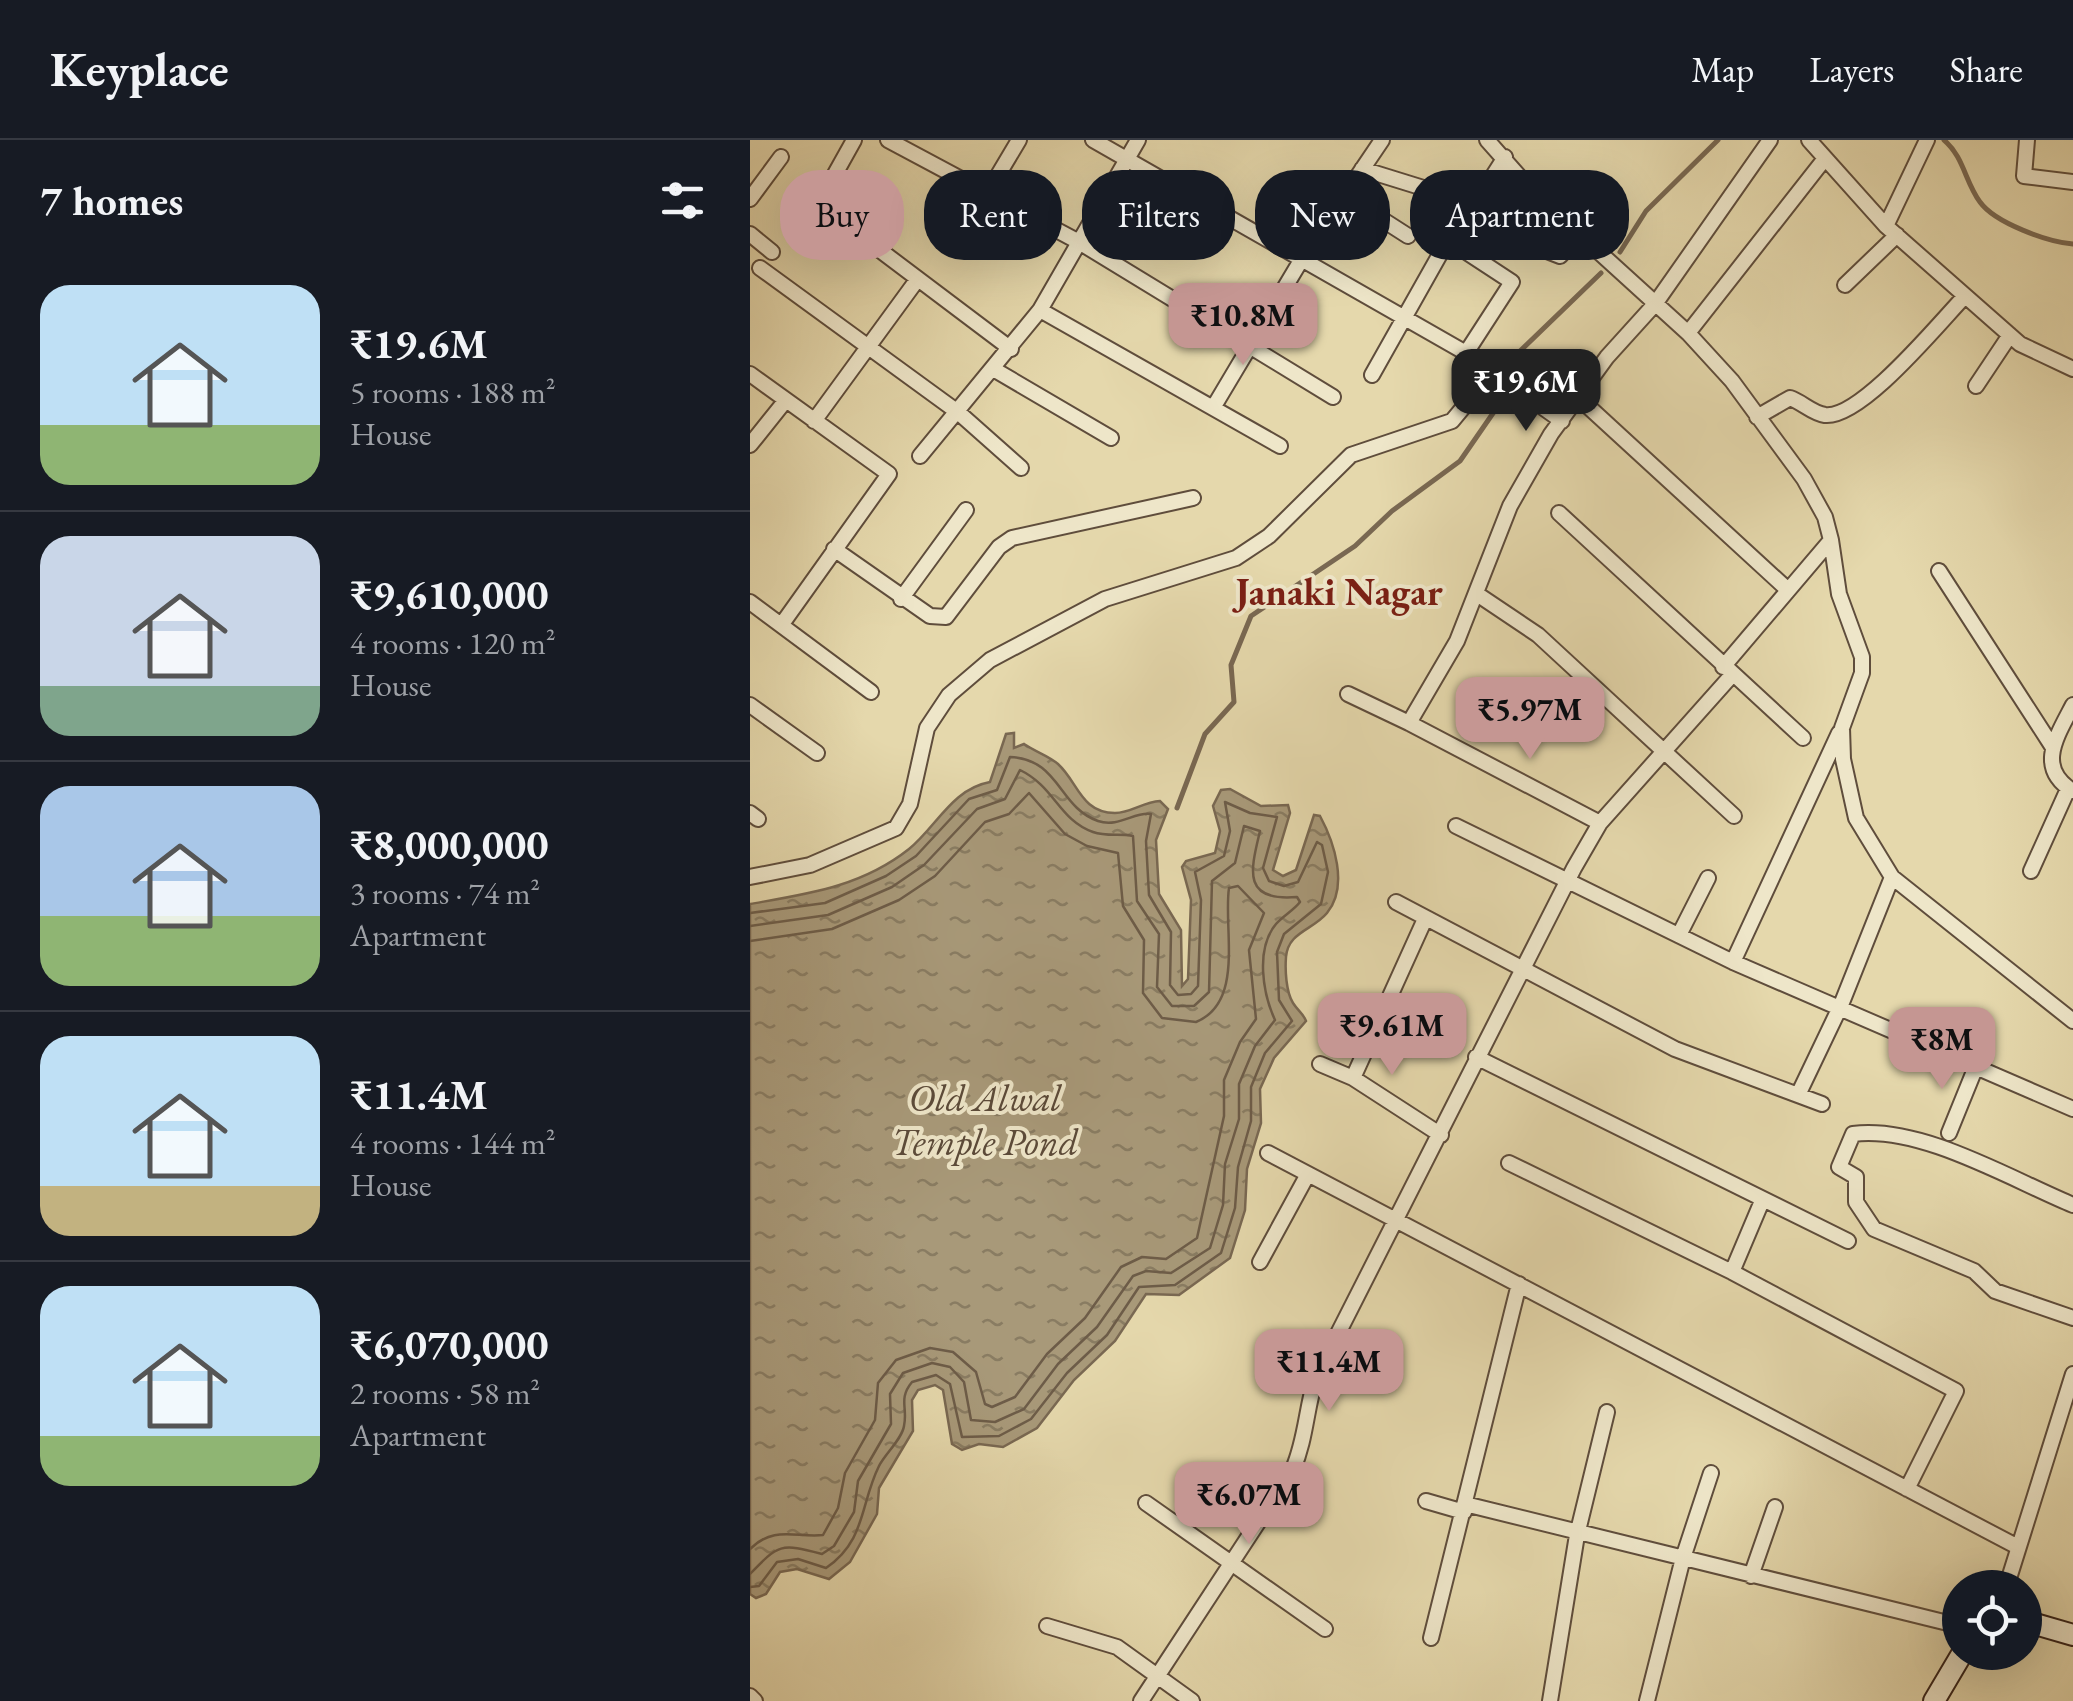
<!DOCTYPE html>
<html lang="en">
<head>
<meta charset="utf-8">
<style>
  :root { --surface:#171b24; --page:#242831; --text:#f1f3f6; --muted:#9ea1a6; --line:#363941; --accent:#c59692 }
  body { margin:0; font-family:"EB Garamond",serif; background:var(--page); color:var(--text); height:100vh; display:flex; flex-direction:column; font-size:38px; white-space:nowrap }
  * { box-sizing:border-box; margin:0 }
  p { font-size:32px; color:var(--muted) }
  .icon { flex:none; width:55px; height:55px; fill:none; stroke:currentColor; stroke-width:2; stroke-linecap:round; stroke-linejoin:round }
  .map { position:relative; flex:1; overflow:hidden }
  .side { display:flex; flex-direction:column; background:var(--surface); width:750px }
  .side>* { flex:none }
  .guide { position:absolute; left:30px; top:30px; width:950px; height:90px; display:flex; gap:20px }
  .fabs { position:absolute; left:1192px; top:1430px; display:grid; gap:20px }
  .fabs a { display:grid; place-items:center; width:100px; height:100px; border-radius:50%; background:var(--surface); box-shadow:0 10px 40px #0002; font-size:50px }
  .price { position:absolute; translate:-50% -85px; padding:0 22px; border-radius:20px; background:var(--accent); color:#111; font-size:32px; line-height:65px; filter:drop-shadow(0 2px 5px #0008) }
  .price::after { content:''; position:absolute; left:50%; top:60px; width:30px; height:22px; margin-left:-15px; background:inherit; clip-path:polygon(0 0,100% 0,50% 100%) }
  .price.selected { background:#222; color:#fff }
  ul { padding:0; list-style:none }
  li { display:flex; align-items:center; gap:30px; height:250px; padding:0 40px }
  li+li { border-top:2px solid var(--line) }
  li span { display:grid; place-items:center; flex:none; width:280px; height:200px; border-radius:30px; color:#555 }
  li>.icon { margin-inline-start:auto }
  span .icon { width:120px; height:120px; fill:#fffc; stroke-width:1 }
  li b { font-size:42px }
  h2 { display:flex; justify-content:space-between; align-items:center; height:120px; padding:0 40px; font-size:42px }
  .chip { padding:0 35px; border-radius:40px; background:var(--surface); box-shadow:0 10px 40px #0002; font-size:35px; line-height:90px }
  .chip.selected { background:var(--accent); color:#111 }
  header { display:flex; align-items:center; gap:60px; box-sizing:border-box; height:140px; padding:0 50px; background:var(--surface); border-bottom:2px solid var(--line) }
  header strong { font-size:48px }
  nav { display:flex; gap:55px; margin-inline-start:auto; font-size:35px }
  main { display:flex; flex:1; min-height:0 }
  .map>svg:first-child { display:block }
  .water { fill:url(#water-ripples); stroke:#796852; stroke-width:2.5 }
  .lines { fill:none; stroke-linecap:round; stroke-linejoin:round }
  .shore { stroke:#6d5c48; stroke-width:2.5 }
  .stream { stroke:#796852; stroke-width:5 }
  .minor-casing { stroke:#5f4d3c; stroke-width:18 }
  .secondary-casing { stroke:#321f17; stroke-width:24 }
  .minor { stroke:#eee6c9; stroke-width:14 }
  .secondary { stroke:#eee6c9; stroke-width:20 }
  .labels { text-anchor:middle; stroke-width:8; stroke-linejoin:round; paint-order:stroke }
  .neighbourhood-label { font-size:38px; font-weight:bold; fill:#7a1f14; stroke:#eee6c9 }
  .water-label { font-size:38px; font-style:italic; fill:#5b4a39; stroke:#eee6c9 }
</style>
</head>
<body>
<header>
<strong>Keyplace</strong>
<nav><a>Map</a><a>Layers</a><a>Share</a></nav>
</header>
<main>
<section class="side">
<h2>7 homes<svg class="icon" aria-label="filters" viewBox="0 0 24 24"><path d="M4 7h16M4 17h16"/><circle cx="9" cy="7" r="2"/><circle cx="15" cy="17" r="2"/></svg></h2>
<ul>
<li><span style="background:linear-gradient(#bfe0f5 70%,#8fb573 0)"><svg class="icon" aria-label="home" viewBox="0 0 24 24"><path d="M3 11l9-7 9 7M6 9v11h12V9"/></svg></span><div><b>₹19.6M</b><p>5 rooms · 188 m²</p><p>House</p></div></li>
<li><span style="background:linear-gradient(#c9d6e8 75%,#7fa58c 0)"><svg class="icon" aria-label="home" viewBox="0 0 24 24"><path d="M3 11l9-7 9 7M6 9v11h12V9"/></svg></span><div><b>₹9,610,000</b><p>4 rooms · 120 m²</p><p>House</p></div></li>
<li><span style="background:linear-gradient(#a9c7e8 65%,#8fb573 0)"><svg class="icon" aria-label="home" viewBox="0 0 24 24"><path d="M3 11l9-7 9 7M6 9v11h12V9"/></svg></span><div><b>₹8,000,000</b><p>3 rooms · 74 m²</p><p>Apartment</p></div></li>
<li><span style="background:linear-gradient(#bfe0f5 75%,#c2b280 0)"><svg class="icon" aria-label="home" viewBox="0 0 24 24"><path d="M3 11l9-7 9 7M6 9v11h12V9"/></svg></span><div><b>₹11.4M</b><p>4 rooms · 144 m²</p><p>House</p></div></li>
<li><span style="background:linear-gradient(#bfe0f5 75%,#8fb573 0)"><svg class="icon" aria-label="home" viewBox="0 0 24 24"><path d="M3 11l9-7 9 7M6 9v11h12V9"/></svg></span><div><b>₹6,070,000</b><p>2 rooms · 58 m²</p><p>Apartment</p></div></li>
</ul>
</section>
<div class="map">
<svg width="1323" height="1561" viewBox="0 0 1323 1561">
  <defs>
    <pattern id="water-ripples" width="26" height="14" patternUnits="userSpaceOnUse" patternTransform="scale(2.5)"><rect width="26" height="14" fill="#a89979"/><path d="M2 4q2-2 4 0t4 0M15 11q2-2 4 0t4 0" fill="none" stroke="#897c62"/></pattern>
  </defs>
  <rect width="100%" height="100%" fill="#e5d8ac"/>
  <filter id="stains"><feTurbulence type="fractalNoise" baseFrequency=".002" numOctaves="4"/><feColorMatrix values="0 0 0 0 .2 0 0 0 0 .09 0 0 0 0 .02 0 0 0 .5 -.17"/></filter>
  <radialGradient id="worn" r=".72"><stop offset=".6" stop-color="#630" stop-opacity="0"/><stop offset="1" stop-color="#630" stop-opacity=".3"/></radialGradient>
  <path class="water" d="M 264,593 L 264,608 L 274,604 C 284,611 299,616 308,624 C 328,642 331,673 365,673 C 381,673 393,662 410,661 L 418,669 L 406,700 L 409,754 L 431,790 L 432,846 L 438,839 L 441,760 L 432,727 L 436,721 L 465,713 L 470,691 L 463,666 L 471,650 L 480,649 L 511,666 L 538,665 L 540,673 L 523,730 L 533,736 L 546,730 L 564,675 L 570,676 C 584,702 599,746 577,773 C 563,790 538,792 536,817 C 535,830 536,852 543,863 C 548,871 553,873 556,881 L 524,918 L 510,949 L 511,983 L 497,1029 L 495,1070 L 480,1118 L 429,1155 L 396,1154 L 365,1201 L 324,1240 L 287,1288 L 253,1307 L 229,1304 L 212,1310 L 202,1304 L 193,1250 L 185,1245 L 168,1250 L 162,1260 L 163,1291 L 129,1348 L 127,1374 L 100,1422 L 79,1439 L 47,1429 L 30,1432 L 16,1454 L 6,1458 L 0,1454 L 0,764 C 57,754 111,747 159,709 C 187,686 202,649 240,642 L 256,594 Z"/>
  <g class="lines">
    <path class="shore" d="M 0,773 L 75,763 L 136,736 L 166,716 L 219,659 L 247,650 L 260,617 C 310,619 308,667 348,681 C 369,688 385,671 401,674 L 396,701 L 399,755 L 421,792 L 420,845 L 428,855 L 441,854 L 448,846 L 451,760 L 445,732 L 474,716 L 480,691 L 475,662 L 500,673 L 527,677 L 513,728 L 519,741 L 534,746 L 548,742 L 567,702 L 572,705 L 578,732 L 571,764 L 534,794 L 527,812 L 529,860 L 542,881 L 515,913 L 501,947 L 501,981 L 488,1027 L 485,1068 L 471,1113 L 425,1145 L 389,1147 L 357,1195 L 317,1233 L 281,1279 L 249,1296 L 212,1297 L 200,1244 L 186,1235 L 162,1242 C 148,1259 158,1268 154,1286 C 152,1299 135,1314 129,1326 C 110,1364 116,1401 76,1428 L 48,1419 L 27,1422 L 9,1446 L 0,1447
      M 0,786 L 78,775 L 142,747 L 174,725 L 227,669 L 255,659 L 270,630 C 305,647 309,680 343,692 C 357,697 371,693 383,696 L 387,761 L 409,794 L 407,847 L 422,866 L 444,866 L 459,852 L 462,741 L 485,723 L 494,686 L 510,691 C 501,729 491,762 547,757 L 550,762 C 544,770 533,776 526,784 C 505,809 513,854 525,880 L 505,906 L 489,944 L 489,979 L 475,1024 L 473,1065 L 460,1108 L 421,1133 L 396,1131 L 383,1136 L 347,1187 L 308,1224 L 274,1269 L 245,1282 L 221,1280 L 214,1242 L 200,1227 L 182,1223 L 153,1233 L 140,1254 L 141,1284 L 108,1341 L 104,1372 L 84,1406 L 72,1414 C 30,1403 29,1404 0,1434
      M 0,801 L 82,789 L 149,760 L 185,736 L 235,682 L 259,674 L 279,653 L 315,694 L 337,706 L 368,713 L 373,766 L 394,800 L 393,853 L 412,878 L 446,882 C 495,862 473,788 479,748 L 488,746 L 514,773 L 499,810 L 506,879 L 490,902 L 474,940 L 474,976 L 447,1098 L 416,1119 L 392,1117 L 371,1127 L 335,1178 L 297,1214 L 265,1257 L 242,1267 L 235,1264 L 226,1232 L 203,1212 L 180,1208 L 146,1220 L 128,1243 L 125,1280 L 95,1333 L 88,1368 L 73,1395 C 46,1398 24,1385 0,1409"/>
    <path class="stream" d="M 1194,0 C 1214,17 1215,42 1230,62 C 1245,83 1298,102 1323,104
      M 870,112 L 896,71 L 968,0
      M 427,668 L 455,594 L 484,562 L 481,525 L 501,476 L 605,406 L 642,371 L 710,321 L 748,266 L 767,214 L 851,133"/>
    <g class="minor-casing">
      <path id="minor" d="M 104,0 L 75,52 L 78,71 L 261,209
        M 138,0 L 329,102 L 583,257
        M 343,0 L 716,213 L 812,281
        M 737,0 L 784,53 L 938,193 L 982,241 L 1054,339 L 1075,377 L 1081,400 L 973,527
        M 1059,0 L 1136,86 L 1270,204 L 1323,229
        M 1277,0 L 1274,36 L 1323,42
        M 612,29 L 725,64 L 755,17
        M 238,52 L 269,0
        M 594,55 L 658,96
        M 0,59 L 31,17
        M 1136,86 L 1177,0
        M 0,94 L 22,112
        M 792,109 L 810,116 L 830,95
        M 10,128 L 209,273 L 271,328
        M 1095,145 L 1147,95
        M 290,170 L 530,306
        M 938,193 L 1073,21
        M 245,230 L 361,298
        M 0,234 L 139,334 L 32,484
        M 622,235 L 698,100 L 762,142 L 716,213
        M 1226,246 L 1260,195
        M 830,259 L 1038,450
        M 463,268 L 553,117 L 632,0
        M 1007,277 L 1040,258 C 1052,262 1062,273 1075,275 C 1111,279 1189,183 1215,156
        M 64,281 L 167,140
        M 0,305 L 36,260
        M 170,316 L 290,170 L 388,0
        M 809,373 L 1053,598
        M 1081,400 L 1089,454 L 1112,517 L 1112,533 L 1092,588 L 1093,619 L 1106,678 L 1142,737 L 1323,881
        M 84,409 L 180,476 L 196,477 L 249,407 L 262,398 L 443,358
        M 1189,431 L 1302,606
        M 727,454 L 788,495 L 984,676
        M 151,459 L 216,370
        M 0,462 L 121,552
        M 598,554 L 659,583
        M 0,565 L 67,613
        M 1323,565 C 1307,596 1285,628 1323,651
        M 0,673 L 8,679
        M 850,683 L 659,583 L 707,501 L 760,366 L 801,294 L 857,217 L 905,164 L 1020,0
        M 706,686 L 983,822 L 1323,969
        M 1281,731 L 1318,649
        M 0,737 L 60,725 L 146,688 L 160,664 L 177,588 L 199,555 L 240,520 L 355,459 L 486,418 L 519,396 L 601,315 L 702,281 L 741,234
        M 646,762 L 925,909 L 1072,964
        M 929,795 L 958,738
        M 983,822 L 1089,593
        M 726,917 L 1098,1101
        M 570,924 L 603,938 L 691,995
        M 603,938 L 675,779
        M 1048,955 L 1091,865 L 1142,737
        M 1199,993 L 1225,929
        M 518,1013 L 1268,1407
        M 759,1023 L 982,1132 L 1206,1251 L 1157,1349
        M 1323,1065 C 1260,1039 1171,985 1103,994 L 1089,1027 L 1106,1037 L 1106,1062 L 1124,1089 L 1224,1131 L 1245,1151 L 1323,1178
        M 510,1122 L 558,1034
        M 982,1132 L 1012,1061
        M 676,1361 L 714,1372
        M 396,1363 L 575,1489
        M 715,1364 L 1210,1486
        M 1001,1436 L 1025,1367
        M 1256,1448 L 1323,1234
        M 297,1486 L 367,1507 L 442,1561
        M 681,1498 L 769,1144
        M 0,1556 L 5,1561
        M 391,1561 L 543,1329 C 556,1299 556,1269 566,1237 L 824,728 L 850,683 L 982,535
        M 800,1561 L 827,1395 L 857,1272
        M 897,1561 L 933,1418 L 961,1333"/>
    </g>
    <g class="secondary-casing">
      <path id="secondary" d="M 1275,1481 L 1323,1495
        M 1184,1561 L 1213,1512"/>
    </g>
    <use href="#minor" class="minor"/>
    <use href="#secondary" class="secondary"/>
  </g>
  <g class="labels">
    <g class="neighbourhood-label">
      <text x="589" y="465">Janaki Nagar</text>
    </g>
    <g class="water-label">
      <text x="235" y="971">Old Alwal<tspan x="235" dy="44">Temple Pond</tspan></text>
    </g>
  </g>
  <rect width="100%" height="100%" filter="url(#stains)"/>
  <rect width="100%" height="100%" fill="url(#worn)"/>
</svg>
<div class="fabs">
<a><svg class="icon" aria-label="locate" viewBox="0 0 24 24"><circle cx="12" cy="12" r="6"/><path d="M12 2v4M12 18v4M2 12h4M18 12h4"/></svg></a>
</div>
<b class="price" style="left:493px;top:228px">₹10.8M</b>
<b class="price selected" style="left:776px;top:294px">₹19.6M</b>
<b class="price" style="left:780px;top:622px">₹5.97M</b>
<b class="price" style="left:642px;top:938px">₹9.61M</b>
<b class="price" style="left:1192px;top:952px">₹8M</b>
<b class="price" style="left:579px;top:1274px">₹11.4M</b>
<b class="price" style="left:499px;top:1407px">₹6.07M</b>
<div class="guide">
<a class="chip selected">Buy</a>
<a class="chip">Rent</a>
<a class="chip">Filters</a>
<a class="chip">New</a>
<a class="chip">Apartment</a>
</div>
</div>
</main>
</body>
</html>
